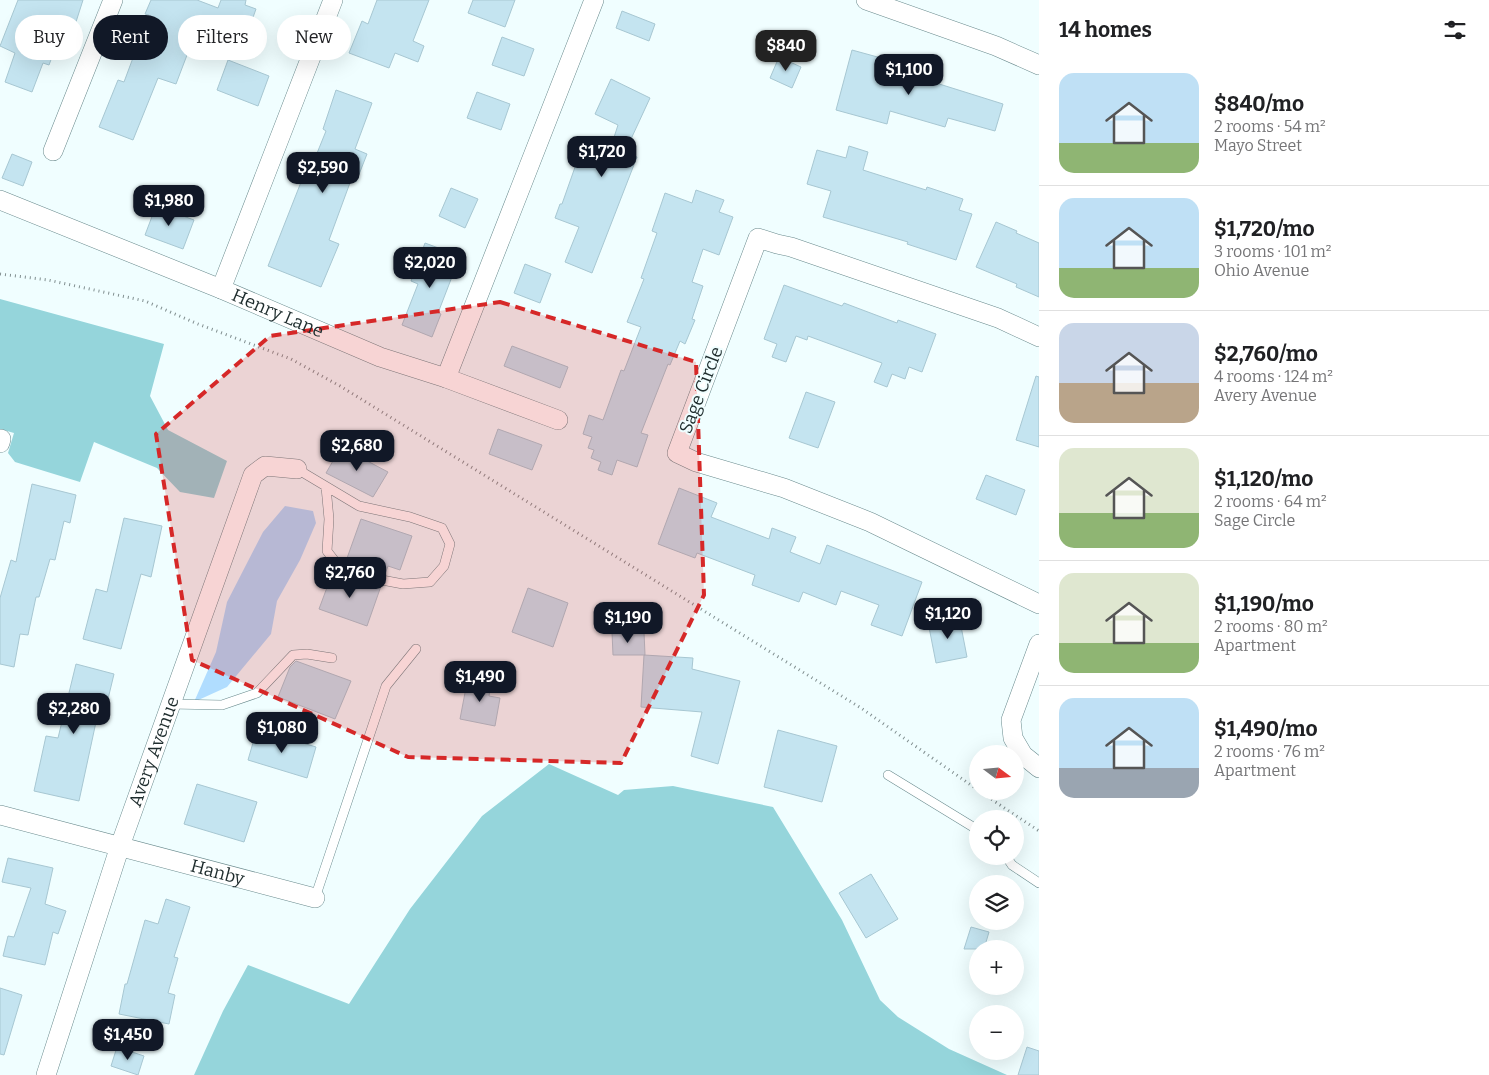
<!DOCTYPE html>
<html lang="en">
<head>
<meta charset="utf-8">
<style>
  :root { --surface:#fff; --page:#f6f6f6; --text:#202124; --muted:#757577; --line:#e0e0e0; --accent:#111827 }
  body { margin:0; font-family:Bitter,serif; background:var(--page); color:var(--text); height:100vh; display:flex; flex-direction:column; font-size:19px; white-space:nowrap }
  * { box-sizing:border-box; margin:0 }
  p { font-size:16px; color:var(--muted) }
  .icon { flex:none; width:28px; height:28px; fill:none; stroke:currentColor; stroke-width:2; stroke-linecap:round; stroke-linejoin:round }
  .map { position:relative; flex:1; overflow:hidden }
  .drawer { display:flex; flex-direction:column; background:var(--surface); width:450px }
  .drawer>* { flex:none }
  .guide { position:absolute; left:15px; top:15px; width:475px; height:45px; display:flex; gap:10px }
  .needle { width:32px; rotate:106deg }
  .buttons { position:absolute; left:969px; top:745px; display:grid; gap:10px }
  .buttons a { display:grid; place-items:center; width:55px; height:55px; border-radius:50%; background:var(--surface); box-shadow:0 5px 20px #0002; font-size:25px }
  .price { position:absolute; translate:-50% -42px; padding:0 11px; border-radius:10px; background:var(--accent); color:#fff; font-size:16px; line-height:32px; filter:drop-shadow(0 1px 2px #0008) }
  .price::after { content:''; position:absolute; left:50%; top:30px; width:15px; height:11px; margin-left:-8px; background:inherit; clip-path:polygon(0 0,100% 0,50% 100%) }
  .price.current { background:#222; color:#fff }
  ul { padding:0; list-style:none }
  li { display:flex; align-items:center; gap:15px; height:125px; padding:0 20px }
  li+li { border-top:1px solid var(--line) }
  li span { display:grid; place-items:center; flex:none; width:140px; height:100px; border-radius:15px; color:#555 }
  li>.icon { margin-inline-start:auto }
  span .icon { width:60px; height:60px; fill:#fffc; stroke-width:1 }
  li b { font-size:21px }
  h2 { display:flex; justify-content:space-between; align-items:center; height:60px; padding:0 20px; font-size:21px }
  .tag { padding:0 18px; border-radius:22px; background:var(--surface); box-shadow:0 5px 20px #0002; font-size:18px; line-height:45px }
  .tag.current { background:var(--accent); color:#fff }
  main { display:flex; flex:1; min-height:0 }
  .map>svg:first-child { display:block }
  .green { fill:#95d5db }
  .water { fill:#b0ddff }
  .building { fill:#c4e4f0; stroke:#a7c7d2 }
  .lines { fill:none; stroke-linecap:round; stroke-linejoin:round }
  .lane-casing { stroke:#698a8d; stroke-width:10 }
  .street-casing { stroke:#698a8d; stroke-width:20 }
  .path { stroke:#818f90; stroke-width:3; stroke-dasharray:1 4; stroke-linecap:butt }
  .lane { stroke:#fff; stroke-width:9 }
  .street { stroke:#fff; stroke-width:19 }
  .marked { fill:#d62828; fill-opacity:0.2; stroke:#d62828; stroke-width:4; stroke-dasharray:10 6; stroke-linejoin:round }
  .labels { text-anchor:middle; stroke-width:4; stroke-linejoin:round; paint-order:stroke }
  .street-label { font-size:18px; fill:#1e2c2d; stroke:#f0feff }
</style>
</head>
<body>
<main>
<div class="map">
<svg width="1039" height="1075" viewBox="0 0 1039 1075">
  <rect width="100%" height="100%" fill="#f0feff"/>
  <path class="green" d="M 0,299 L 164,344 L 150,396 L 168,430 L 227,461 L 214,498 L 180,492 L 157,468 L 94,442 L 80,482 L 15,462 L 8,453 L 14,433 L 0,429 Z
    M 549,764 L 618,795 L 624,790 L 673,786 L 773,807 L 842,920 L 880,1000 L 898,1017 L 949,1049 L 1007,1075 L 194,1075 L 223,1011 L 248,965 L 349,1004 L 410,909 L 482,816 Z"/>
  <path class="water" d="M 285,506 L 313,511 L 316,523 L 300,560 L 277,601 L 271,634 L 227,687 L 194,702 L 216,652 L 227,602 L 263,532 Z"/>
  <path class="building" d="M 18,0 L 83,0 L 75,25 L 65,22 L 49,65 L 43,63 L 32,92 L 5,82 L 15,53 L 0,46 Z
    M 151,0 L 197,0 L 218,8 L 221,0 L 246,0 L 245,5 L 256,9 L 246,37 L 235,32 L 230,46 L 195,34 L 176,84 L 158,78 L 133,140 L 99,127 L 118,80 L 124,82 L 149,15 L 145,14 Z
    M 377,0 L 429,0 L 413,41 L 424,46 L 418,62 L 395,53 L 389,68 L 349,53 L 362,21 L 368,24 Z
    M 473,0 L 515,0 L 505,27 L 468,13 Z
    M 622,11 L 655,24 L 649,41 L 616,28 Z
    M 502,37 L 534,49 L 524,76 L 492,65 Z
    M 852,50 L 903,64 L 901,72 L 1003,104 L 995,131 L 948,118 L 945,127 L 890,111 L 887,124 L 836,110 Z
    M 779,57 L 801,67 L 792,88 L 770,78 Z
    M 228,60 L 269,76 L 258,106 L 217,90 Z
    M 611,79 L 650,98 L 625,152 L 637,157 L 592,273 L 565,262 L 579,227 L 555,218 L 560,204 L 562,204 L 580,153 L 606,162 L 618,125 L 595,114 Z
    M 336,90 L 372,103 L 355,149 L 367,154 L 356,182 L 351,180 L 329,240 L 339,244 L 321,287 L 268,266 L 305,172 L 309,173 L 326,131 L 323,129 Z
    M 477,92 L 510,104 L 501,130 L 467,118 Z
    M 849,146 L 868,152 L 863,170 L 926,190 L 927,187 L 963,199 L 959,210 L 972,214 L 956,260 L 907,244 L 908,242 L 823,217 L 831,191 L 807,184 L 817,150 L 846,158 Z
    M 12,154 L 32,162 L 23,186 L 2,178 Z
    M 451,188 L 478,199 L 465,228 L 439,216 Z
    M 696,190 L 724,200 L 719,212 L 733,217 L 719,255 L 703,249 L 692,282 L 703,286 L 692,319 L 695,320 L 685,344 L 680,341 L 670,365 L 668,364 L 641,433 L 648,435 L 637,467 L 617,460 L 612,475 L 598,470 L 601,462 L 591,458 L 594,450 L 588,448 L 592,437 L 583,434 L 589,415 L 603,420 L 621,370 L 624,371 L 641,327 L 627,322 L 644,279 L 641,278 L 657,233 L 652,231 L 665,193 L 692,203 Z
    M 156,206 L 194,220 L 183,249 L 145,235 Z
    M 996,222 L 1017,231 L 1016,233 L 1039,243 L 1039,297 L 1016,287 L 1017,284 L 976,267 Z
    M 425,243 L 460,256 L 438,313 L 441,314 L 432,337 L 402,325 L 418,284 L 411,281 Z
    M 525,264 L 551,274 L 540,303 L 514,293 Z
    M 784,285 L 842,306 L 844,303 L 897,323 L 898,320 L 936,334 L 922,372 L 909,367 L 905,379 L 892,374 L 887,387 L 874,382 L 882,363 L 808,336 L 807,340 L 796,336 L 786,362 L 772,357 L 777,344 L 764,339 Z
    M 512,346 L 568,367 L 560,388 L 504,366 Z
    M 1036,376 L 1039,377 L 1039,447 L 1016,440 Z
    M 806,392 L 835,402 L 818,448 L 789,438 Z
    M 498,429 L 542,445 L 532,470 L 489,454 Z
    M 341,447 L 388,472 L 373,497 L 326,473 Z
    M 986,475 L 1025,490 L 1016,515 L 976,499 Z
    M 32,484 L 76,495 L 70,523 L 64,521 L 55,560 L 50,559 L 39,597 L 36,597 L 28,635 L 20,634 L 14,667 L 0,664 L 0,598 L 11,560 L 16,562 Z
    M 679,488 L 717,503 L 711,517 L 769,539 L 772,528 L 796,537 L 790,552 L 820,564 L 827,545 L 922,582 L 902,636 L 871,625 L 879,605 L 841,591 L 836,605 L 803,592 L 799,602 L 752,585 L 755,575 L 697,553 L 695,558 L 658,544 Z
    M 124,518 L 162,526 L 151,577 L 141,574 L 121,649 L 83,639 L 96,589 L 107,592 Z
    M 361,519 L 412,536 L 400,570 L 388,566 L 385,574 L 368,571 L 346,561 Z
    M 341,573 L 364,583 L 381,586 L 367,626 L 319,609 L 332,574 L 340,577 Z
    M 528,588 L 568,603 L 553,647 L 512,632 Z
    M 959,616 L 967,657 L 936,663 L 928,622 Z
    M 612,632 L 644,632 L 645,655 L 613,655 Z
    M 644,655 L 693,658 L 692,669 L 740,681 L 718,764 L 691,756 L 702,712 L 641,707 Z
    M 296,661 L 351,681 L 335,719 L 278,697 L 290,667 Z
    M 76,664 L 114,674 L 102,724 L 96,722 L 79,801 L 34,791 L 46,736 L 58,738 Z
    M 468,677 L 491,682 L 489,696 L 500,698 L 495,726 L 460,719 Z
    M 257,729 L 316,747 L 307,778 L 248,760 Z
    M 778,730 L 837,746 L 822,802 L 764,787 Z
    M 197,784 L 257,802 L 244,842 L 184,824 Z
    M 8,858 L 53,868 L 45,904 L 66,911 L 58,934 L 53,932 L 45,965 L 3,956 L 8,936 L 14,937 L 31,888 L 2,882 Z
    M 871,874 L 898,919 L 866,938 L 839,893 Z
    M 166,899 L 190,907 L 174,957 L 178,958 L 168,993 L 175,995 L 169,1024 L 119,1014 L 125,984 L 127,984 L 145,920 L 158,924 Z
    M 971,927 L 989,932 L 984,949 L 964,949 Z
    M 0,988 L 22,995 L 4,1055 L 0,1054 Z
    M 117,1047 L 144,1056 L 138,1075 L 111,1066 Z
    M 1027,1047 L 1039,1051 L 1039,1075 L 1018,1075 Z"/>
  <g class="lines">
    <g class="lane-casing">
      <path id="lane" d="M 297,469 L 359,506 L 410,517 L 442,528 L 450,544 L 444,566 L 430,582 L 403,584 L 366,577 L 337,564 L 327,551 L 329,519 L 326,487
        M 170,704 L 222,705 L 257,693 L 293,655 L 307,654 L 332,658
        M 888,775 L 978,830
        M 1006,856 L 1012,865 L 1039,883
        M 315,898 L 386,686 L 416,649"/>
    </g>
    <g class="street-casing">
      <g id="street">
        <path d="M 866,0 L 996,46 L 1039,65"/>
        <path d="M 53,151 L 113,0"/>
        <path id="s1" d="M 0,200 L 221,289 L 380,357 L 446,378 L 558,420"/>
        <path d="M 221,289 L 333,0"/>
        <path d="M 1039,337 L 998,318 L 791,247 L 777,244 L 758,238 L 677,453 L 696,462 L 784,488 L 870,522 L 1039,604"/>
        <path d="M 446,378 L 594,0"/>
        <path d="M 0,443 L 1,439"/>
        <path d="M 1039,644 L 1011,720 L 1013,738 L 1023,755 L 1039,768"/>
        <path id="s2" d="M 0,815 L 315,898"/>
        <path id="s3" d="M 46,1075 L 120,846 L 253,475 L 265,466 L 297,469"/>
      </g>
    </g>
    <path class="path" d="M 0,274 L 48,280 L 145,301 L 198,324 L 291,359 L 340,386 L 861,708 L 978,790
      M 979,791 L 1039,831"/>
    <use href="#lane" class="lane"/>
    <use href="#street" class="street"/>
  </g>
  <path class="marked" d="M 500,302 L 696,362 L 704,595 L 621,763 L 408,757 L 192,660 L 156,434 L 270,336 Z"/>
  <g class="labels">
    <g class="street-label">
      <text dy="6" stroke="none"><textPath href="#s1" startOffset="300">Henry Lane</textPath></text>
      <text transform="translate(701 390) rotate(-69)" y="6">Sage Circle</text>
      <text dy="6" stroke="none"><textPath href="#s3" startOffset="341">Avery Avenue</textPath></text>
      <text dy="6" stroke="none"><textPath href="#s2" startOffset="225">Hanby</textPath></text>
    </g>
  </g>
</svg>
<div class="buttons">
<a><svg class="needle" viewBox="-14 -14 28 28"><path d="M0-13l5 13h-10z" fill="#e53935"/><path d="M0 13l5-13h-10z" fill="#757577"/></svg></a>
<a><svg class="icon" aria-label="locate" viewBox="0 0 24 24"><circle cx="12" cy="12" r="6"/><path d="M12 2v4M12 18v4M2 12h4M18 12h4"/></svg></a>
<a><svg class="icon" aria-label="layers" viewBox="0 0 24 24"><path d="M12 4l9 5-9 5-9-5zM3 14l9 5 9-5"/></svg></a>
<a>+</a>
<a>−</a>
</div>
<b class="price current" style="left:786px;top:72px">$840</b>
<b class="price" style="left:909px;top:96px">$1,100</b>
<b class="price" style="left:602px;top:178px">$1,720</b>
<b class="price" style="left:323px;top:194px">$2,590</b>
<b class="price" style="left:169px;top:227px">$1,980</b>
<b class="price" style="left:430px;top:289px">$2,020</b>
<b class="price" style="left:357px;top:472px">$2,680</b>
<b class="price" style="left:350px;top:599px">$2,760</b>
<b class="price" style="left:948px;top:640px">$1,120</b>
<b class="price" style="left:628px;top:644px">$1,190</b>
<b class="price" style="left:480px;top:703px">$1,490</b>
<b class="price" style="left:74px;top:735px">$2,280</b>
<b class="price" style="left:282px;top:754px">$1,080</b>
<b class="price" style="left:128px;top:1061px">$1,450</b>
<div class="guide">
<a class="tag">Buy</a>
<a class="tag current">Rent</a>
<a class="tag">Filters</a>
<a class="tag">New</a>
</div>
</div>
<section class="drawer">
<h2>14 homes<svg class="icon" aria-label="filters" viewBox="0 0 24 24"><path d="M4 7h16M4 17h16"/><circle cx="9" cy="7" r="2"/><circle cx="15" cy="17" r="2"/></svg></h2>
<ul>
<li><span style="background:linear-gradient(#bfe0f5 70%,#8fb573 0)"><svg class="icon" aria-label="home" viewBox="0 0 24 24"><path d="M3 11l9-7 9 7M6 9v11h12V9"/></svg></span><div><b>$840/mo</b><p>2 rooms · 54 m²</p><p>Mayo Street</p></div></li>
<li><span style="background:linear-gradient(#bfe0f5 70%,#8fb573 0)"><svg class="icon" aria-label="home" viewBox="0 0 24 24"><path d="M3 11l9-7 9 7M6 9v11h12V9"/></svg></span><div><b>$1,720/mo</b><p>3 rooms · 101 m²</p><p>Ohio Avenue</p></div></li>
<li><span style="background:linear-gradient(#c9d6e8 60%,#b9a48a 0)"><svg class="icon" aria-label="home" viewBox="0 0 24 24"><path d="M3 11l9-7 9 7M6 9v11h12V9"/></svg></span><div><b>$2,760/mo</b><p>4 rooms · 124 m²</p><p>Avery Avenue</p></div></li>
<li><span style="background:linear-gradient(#dfe7d0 65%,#8fb573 0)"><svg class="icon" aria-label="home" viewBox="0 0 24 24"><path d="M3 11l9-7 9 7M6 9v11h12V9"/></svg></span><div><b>$1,120/mo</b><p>2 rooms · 64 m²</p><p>Sage Circle</p></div></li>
<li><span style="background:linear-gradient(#dfe7d0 70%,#8fb573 0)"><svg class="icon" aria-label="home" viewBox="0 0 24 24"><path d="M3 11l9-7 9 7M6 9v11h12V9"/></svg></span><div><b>$1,190/mo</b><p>2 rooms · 80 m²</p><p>Apartment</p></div></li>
<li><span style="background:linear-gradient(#bfe0f5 70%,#9aa5b1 0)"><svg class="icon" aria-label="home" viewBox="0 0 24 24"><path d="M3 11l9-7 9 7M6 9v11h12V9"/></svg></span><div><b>$1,490/mo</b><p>2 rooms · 76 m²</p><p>Apartment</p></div></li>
</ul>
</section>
</main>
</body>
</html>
